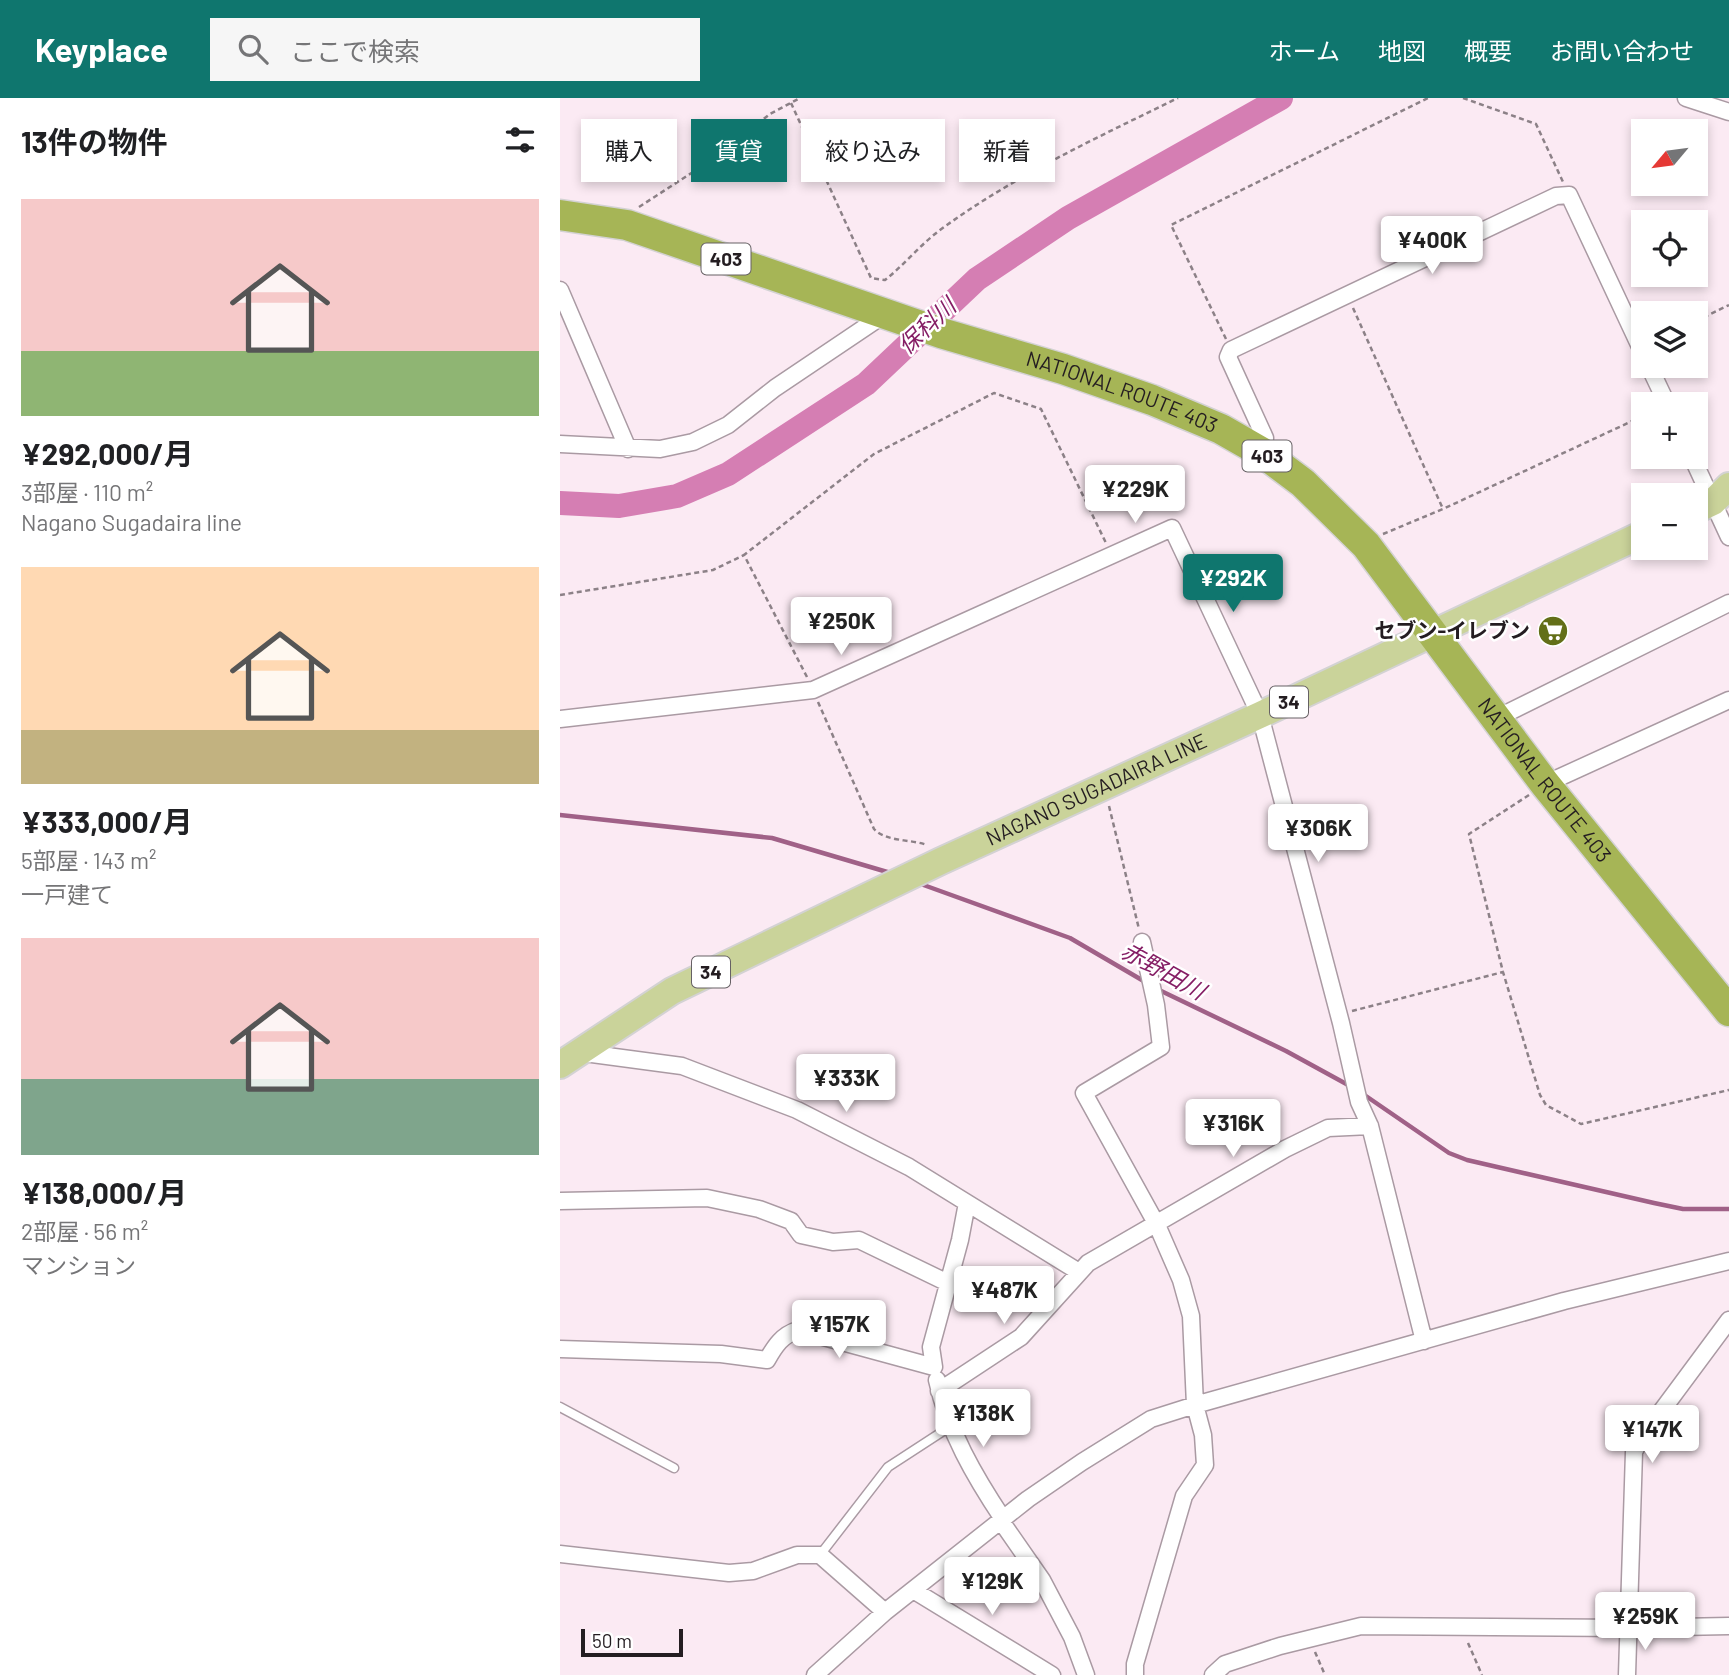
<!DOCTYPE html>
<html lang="ja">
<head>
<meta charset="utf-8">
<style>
  :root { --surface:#fff; --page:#f6f6f6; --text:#202124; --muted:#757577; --accent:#0f766e }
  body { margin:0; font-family:Barlow,"Noto Sans JP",sans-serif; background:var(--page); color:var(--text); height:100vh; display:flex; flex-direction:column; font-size:26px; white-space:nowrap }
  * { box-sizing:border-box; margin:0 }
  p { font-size:23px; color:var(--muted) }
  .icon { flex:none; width:38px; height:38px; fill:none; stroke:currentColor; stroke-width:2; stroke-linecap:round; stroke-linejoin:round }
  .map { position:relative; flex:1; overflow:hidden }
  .details { display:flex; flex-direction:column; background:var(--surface); width:560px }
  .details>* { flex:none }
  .guide { position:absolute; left:21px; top:21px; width:665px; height:63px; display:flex; gap:14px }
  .needle { width:46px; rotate:241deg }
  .controls { position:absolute; left:1071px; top:21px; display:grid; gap:14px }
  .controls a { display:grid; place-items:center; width:77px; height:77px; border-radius:0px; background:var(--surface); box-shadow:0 4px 10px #0003; font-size:35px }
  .scale { position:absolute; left:21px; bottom:18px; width:102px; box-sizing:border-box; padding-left:7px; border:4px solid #241d21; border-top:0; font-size:19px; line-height:24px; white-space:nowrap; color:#241d21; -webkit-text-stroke:5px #fff; paint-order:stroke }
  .price { position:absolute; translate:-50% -60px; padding:0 16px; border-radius:7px; background:#fff; color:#222; font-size:23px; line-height:46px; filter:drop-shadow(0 2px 4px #0008) }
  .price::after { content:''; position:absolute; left:50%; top:42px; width:21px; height:16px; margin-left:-10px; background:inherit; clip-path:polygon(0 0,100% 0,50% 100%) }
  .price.current { background:var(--accent); color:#fff }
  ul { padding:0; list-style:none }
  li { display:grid; align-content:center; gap:14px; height:371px; padding:0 21px }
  li span { display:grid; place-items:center; height:217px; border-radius:0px; color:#555 }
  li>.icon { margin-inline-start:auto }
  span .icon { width:126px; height:126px; fill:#fffc; stroke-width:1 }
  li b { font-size:30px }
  h2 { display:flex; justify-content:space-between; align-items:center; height:84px; padding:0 21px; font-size:30px }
  .chip { padding:0 24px; border-radius:0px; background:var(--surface); box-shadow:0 4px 10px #0003; font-size:24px; line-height:63px }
  .chip.current { background:var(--accent); color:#fff }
  header { display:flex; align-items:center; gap:42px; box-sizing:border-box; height:98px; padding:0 35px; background:var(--accent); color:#fff }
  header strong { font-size:33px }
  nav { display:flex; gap:38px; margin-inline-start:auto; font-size:24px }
  .search { width:490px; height:63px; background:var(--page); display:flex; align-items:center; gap:18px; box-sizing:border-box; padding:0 24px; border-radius:0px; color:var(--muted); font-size:26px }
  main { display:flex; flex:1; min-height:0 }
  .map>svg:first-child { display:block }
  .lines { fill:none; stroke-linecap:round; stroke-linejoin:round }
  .stream { stroke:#a06187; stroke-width:4.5 }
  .river { stroke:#d57eb3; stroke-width:24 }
  .lane-casing { stroke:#aa9aa3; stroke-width:11 }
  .street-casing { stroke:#aa9aa3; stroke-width:19 }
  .primary-casing { stroke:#d3d2d3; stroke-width:30 }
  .highway-casing { stroke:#d3d2d3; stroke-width:33 }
  .path { stroke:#8c8187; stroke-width:2.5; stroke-dasharray:5 3.5; stroke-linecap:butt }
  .lane { stroke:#fff; stroke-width:8 }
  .street { stroke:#fff; stroke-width:16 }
  .primary { stroke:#cad39a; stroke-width:26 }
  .highway { stroke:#a6b556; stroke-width:30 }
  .labels { text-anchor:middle; stroke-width:5; stroke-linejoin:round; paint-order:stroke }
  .shield { fill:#fff; stroke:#666164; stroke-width:2 }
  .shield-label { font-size:19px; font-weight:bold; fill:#241d21 }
  .street-label { font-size:21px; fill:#241d21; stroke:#fff }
  .poi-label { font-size:21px; font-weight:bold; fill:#241d21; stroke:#fff; text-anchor:end }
  .water-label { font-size:23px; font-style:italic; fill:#851e65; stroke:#fff }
</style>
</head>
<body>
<header>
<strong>Keyplace</strong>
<div class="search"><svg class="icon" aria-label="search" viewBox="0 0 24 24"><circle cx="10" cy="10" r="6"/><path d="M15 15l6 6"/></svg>ここで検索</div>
<nav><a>ホーム</a><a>地図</a><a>概要</a><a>お問い合わせ</a></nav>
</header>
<main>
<section class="details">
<h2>13件の物件<svg class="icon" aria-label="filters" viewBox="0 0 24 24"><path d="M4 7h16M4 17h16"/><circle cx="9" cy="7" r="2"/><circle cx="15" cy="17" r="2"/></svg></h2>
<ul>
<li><span style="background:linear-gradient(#f6c9c9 70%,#8fb573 0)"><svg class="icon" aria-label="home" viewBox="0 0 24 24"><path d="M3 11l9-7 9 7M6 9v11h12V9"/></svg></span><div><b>¥292,000/月</b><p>3部屋 · 110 m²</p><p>Nagano Sugadaira line</p></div></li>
<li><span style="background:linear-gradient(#ffd9b3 75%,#c2b280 0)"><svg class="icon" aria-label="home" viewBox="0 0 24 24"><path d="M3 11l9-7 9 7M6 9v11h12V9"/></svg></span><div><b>¥333,000/月</b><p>5部屋 · 143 m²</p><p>一戸建て</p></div></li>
<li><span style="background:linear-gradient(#f6c9c9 65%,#7fa58c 0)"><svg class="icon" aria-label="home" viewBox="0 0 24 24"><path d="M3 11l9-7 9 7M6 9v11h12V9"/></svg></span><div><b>¥138,000/月</b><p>2部屋 · 56 m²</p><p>マンション</p></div></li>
</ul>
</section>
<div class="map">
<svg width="1169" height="1577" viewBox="0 0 1169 1577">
  <rect width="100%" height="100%" fill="#fbeaf3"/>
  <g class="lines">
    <path class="stream" d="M 0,717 L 212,740 L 334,776
      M 358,785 L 510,840 L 587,885
      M 597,891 L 726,953 L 790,988
      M 803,996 L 889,1055 L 907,1062 L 1094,1105 L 1123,1111 L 1169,1111"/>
    <path class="river" d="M 0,405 L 59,408 L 117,398 L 168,376 L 306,286 L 417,181 L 508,120 L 721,0"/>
    <g class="lane-casing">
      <path id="lane" d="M 0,1309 L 114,1370
        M 260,1457 L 328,1369 L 391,1328"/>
    </g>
    <g class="street-casing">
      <path id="street" d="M 1126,0 L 1169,14
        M 0,192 L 68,351
        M 1089,268 L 1107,306
        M 0,346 L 100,351 L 133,344 L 168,327 L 215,290 L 325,216
        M 703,355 L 705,340 L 668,259 L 671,252 L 996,98 L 1009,97 L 1083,255
        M 1132,359 L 1169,439
        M 937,620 L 1169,505
        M 0,621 L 253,592 L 612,430 L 700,617 L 781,925 L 799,1004 L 810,1028 L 864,1243
        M 985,686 L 1169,602
        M 17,954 L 122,968 L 237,1012 L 349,1069 L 519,1174
        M 0,1103 L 147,1100 L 199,1111 L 231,1123 L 241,1137 L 273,1144 L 299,1142 L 388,1185
        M 0,1251 L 161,1256 L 207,1262 C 215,1248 222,1237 238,1232 L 374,1269 L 371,1249 L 400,1142 L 407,1105
        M 377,1282 C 388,1333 415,1379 443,1421
        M 379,1293 L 461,1239 L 528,1165 L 725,1051 L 768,1030 L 810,1028
        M 441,1423 L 482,1482 L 512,1539 L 526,1577
        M 0,1456 L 169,1475 L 193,1473 L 237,1457 L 260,1457 L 325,1514
        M 353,1492 L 492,1577
        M 255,1577 L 325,1514 L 468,1401 L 522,1364 L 591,1321 L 635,1307 L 1004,1203 L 1169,1163
        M 575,1577 L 575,1566 L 624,1398 L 645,1367 L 643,1337 L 635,1307 L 631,1218 L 621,1182 L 597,1127 L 524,995 L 601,949 L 596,907 L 582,844
        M 653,1577 L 665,1566 L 720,1548 L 801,1528 L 1068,1530 L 1169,1528
        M 1067,1577 L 1074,1354 L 1080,1342 L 1169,1222"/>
    </g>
    <g class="primary-casing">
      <g id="primary">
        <path d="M 1136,412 L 1153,404 L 1169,388"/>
        <path id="s1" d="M 0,967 L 112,893 L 381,763 L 700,617 L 1083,436"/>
      </g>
    </g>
    <g class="highway-casing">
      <g id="highway">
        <path id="s2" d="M 0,117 L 67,127 L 381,235 L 503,271 L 592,302 L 661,331 L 703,355 L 743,385 L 806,447 L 985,686 L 1169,913"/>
      </g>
    </g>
    <path class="path" d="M 903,0 L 976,26 L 1003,84
      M 231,5 L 311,180 L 325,182 C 344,167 360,147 380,132 C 454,78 536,40 618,0
      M 79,109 L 150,63 L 210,16 L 240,0
      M 793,210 L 883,411
      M 1136,223 L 1169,207
      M 666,241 L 611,127 L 868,0
      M 823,436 L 883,411 L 1083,318
      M 0,497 L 153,472 L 184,457
      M 247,579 L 184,457 L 314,356 L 434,295 L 481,311 L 546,445
      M 258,604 L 314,731 C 326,744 351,741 367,747
      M 969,697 L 909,736 L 943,874 L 980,997 L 986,1007 L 1021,1026 L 1169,992
      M 549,708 L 579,831
      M 792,913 L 943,874
      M 908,1545 L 922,1577
      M 755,1554 L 765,1577"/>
    <use href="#lane" class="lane"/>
    <use href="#street" class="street"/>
    <use href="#primary" class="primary"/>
    <use href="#highway" class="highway"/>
  </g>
  <defs>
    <g id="supermarket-disc" transform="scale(1.575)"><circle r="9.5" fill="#636f18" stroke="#fff"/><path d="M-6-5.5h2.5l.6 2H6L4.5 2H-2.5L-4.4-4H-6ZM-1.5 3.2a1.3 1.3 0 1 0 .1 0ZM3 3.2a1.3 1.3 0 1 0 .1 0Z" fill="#fff"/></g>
  </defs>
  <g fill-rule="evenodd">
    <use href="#supermarket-disc" x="993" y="533"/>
  </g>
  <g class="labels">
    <g class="shield">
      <rect x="141.5" y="145.5" width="49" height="31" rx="5"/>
      <rect x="682.5" y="342.5" width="49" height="31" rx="5"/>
      <rect x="710" y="588.5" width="38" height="31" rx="5"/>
      <rect x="132" y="858.5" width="38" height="31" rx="5"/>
    </g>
    <g class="shield-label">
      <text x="166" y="168">403</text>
      <text x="707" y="365">403</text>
      <text x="729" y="611">34</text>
      <text x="151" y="881">34</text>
    </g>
    <g class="street-label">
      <text dy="7" stroke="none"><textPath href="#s2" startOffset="590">NATIONAL ROUTE 403</textPath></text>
      <text dy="7" stroke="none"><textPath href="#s2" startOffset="1178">NATIONAL ROUTE 403</textPath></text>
      <text dy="7" stroke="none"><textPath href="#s1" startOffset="604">NAGANO SUGADAIRA LINE</textPath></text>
    </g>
    <g class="poi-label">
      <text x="970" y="540">セブン-イレブン</text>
    </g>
    <g class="water-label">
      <text transform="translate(367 228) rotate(-43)" y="8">保科川</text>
      <text transform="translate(603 873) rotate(29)" y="8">赤野田川</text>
    </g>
  </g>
</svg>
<div class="controls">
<a><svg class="needle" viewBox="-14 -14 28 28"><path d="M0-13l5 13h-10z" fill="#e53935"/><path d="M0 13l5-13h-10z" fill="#757577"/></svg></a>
<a><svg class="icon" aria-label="locate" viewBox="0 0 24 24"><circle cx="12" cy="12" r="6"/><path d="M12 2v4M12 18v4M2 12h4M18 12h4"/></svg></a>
<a><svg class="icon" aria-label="layers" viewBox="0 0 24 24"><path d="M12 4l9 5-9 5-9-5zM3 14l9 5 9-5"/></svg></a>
<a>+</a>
<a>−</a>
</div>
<div class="scale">50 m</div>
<b class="price" style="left:872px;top:178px">¥400K</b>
<b class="price" style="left:575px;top:427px">¥229K</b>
<b class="price current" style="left:673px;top:516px">¥292K</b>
<b class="price" style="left:281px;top:559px">¥250K</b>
<b class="price" style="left:758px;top:766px">¥306K</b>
<b class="price" style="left:286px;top:1016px">¥333K</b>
<b class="price" style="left:673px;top:1061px">¥316K</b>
<b class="price" style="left:444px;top:1228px">¥487K</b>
<b class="price" style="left:279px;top:1262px">¥157K</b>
<b class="price" style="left:423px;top:1351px">¥138K</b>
<b class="price" style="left:1092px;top:1367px">¥147K</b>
<b class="price" style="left:432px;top:1519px">¥129K</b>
<b class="price" style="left:1085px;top:1554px">¥259K</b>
<div class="guide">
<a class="chip">購入</a>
<a class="chip current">賃貸</a>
<a class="chip">絞り込み</a>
<a class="chip">新着</a>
</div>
</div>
</main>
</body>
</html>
